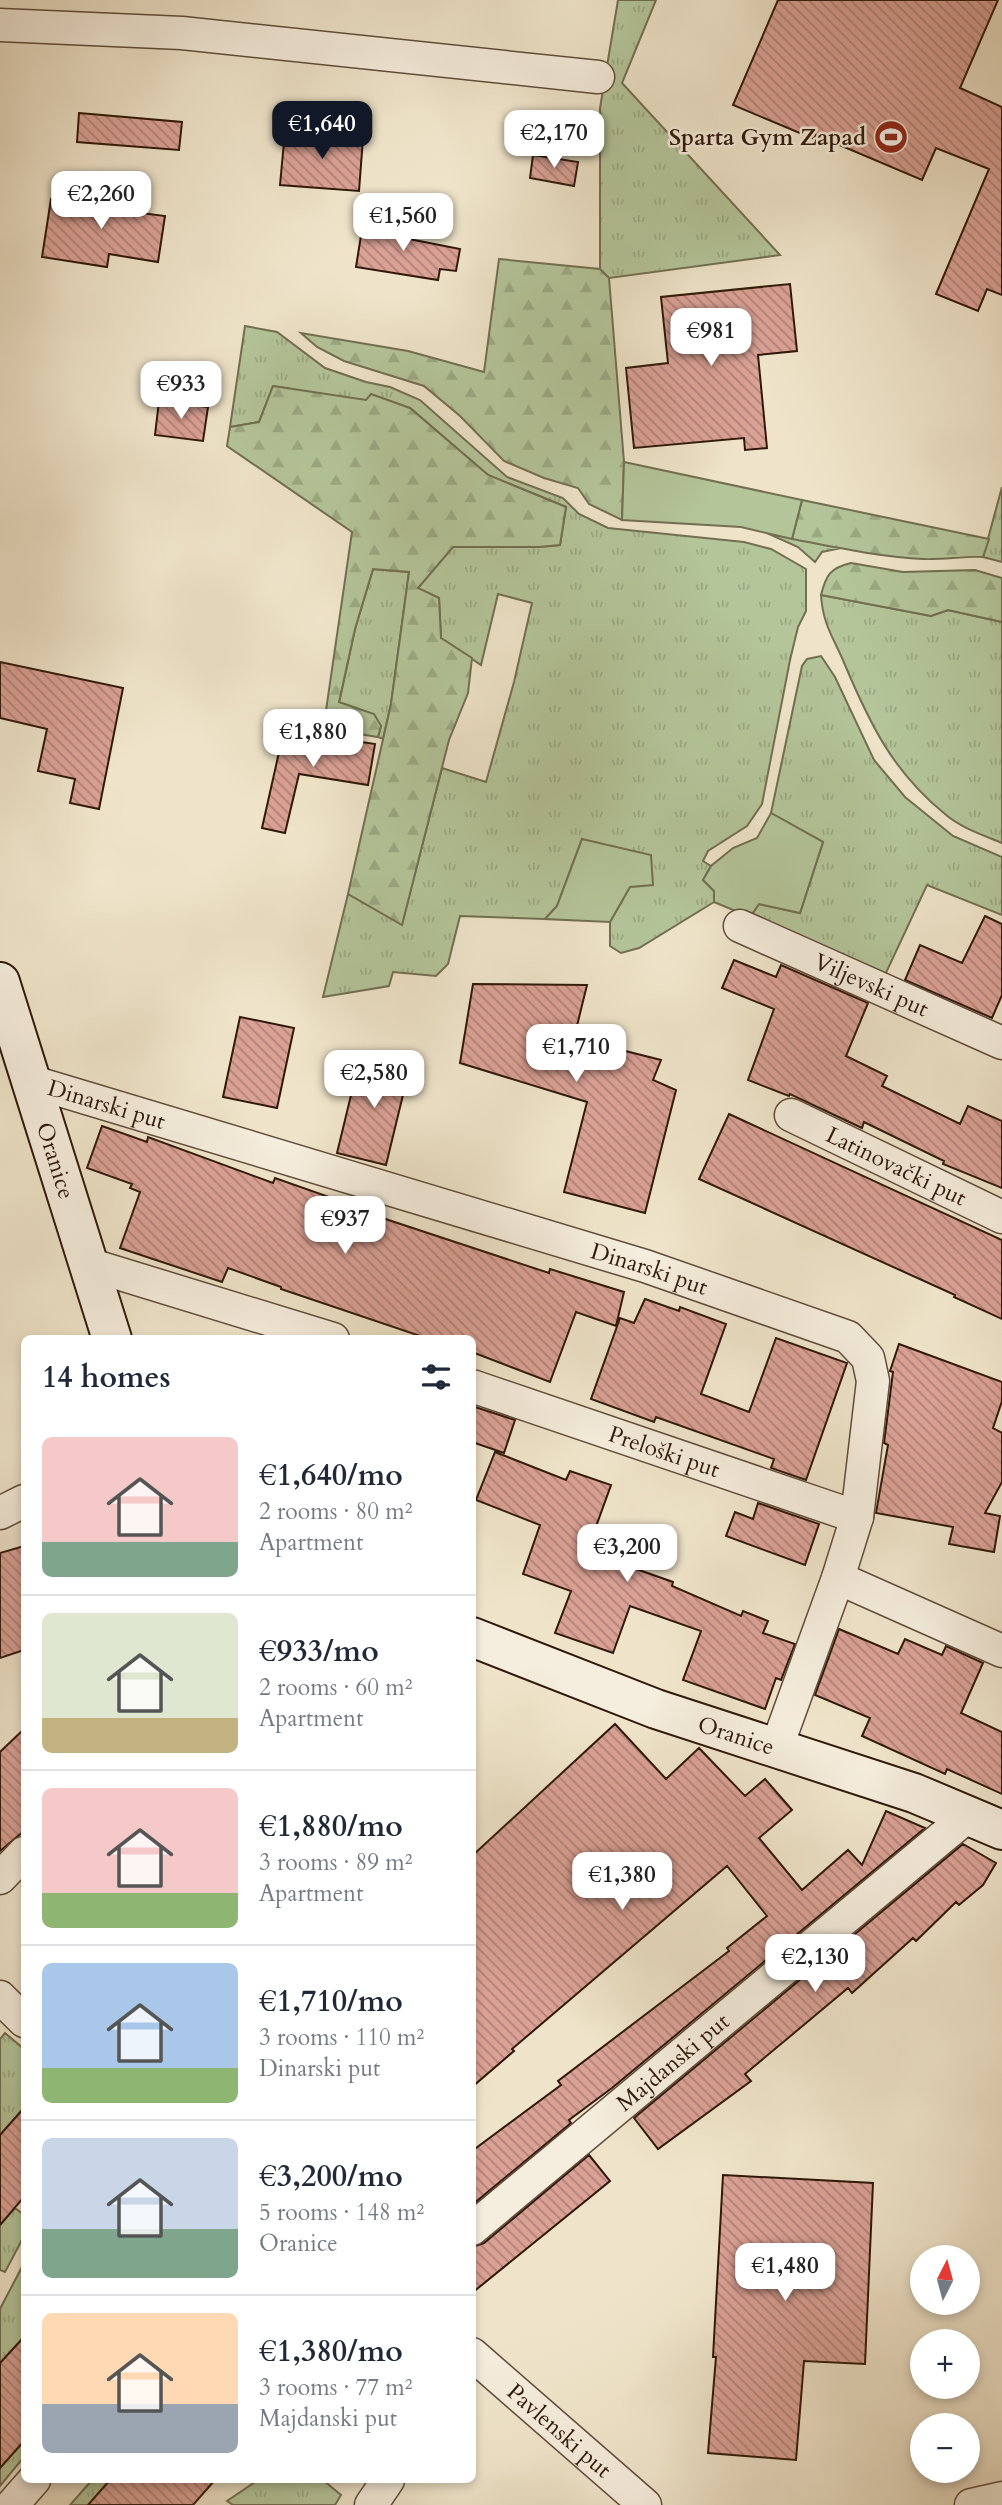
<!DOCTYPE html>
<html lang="en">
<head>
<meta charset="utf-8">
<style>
  :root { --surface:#fff; --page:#f2f2f3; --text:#1f2937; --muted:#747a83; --line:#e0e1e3; --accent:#111827 }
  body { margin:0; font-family:Cardo,serif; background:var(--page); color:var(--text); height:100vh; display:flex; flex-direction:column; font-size:26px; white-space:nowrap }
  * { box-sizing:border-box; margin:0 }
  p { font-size:23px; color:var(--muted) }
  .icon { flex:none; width:38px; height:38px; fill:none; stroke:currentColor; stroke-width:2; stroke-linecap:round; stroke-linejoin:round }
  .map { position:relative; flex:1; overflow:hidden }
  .side { position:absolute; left:21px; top:1335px; width:455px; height:1148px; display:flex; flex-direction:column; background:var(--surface); border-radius:10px; box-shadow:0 4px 10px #0003 }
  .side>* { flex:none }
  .needle { width:46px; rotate:6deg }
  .tools { position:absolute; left:910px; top:2245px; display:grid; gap:14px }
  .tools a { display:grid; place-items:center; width:70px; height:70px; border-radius:50%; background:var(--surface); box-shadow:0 4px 10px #0003; font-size:35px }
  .price { position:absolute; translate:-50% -60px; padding:0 16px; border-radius:14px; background:#fff; color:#222; font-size:23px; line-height:46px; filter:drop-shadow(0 2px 4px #0008) }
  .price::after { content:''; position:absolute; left:50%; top:42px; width:21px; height:16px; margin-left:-10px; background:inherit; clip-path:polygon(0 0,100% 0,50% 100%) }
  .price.selected { background:var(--accent); color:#fff }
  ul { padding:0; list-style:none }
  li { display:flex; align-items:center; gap:21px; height:175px; padding:0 21px }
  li+li { border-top:2px solid var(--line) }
  li span { display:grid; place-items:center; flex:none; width:196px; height:140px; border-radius:10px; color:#555 }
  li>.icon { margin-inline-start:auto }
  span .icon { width:84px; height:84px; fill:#fffc; stroke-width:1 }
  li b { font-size:30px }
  h2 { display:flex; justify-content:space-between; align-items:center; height:84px; padding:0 21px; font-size:30px }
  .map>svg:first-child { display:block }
  .grass { fill:url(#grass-tufts); stroke:#726f52; stroke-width:2 }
  .forest { fill:url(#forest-firs); stroke:#726f52; stroke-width:2 }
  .garden { fill:#b4c59a; stroke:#726f52; stroke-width:2 }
  .building { fill:url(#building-back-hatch); stroke:#30190a; stroke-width:2 }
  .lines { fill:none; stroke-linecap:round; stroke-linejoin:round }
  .street-casing { stroke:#604c3a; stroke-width:35 }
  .secondary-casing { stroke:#30190a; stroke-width:42 }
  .street { stroke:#f5eddd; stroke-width:32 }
  .secondary { stroke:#f5eddd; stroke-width:38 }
  .labels { text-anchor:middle; stroke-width:5; stroke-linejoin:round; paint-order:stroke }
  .poi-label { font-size:23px; font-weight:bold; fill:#30190a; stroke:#f5eddd; text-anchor:end }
  .street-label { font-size:23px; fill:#30190a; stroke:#f5eddd }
</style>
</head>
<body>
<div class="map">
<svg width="1002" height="2505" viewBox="0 0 1002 2505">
  <defs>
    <pattern id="grass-tufts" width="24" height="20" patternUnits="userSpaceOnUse" patternTransform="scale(1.75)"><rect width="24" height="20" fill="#b4c59a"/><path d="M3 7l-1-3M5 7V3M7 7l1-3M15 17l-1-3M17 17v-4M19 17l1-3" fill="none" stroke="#9ba983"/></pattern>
    <pattern id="forest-firs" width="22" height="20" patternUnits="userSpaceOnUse" patternTransform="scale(1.75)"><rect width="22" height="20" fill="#b4c59a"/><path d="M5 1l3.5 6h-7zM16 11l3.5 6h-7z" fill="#9ba983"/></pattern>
    <pattern id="building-back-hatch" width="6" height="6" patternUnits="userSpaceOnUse" patternTransform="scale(1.75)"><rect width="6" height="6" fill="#daa195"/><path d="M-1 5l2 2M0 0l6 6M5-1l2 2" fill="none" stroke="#b18278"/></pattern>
  </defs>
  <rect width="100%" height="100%" fill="#efe4ca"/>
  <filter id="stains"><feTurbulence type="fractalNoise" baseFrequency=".00286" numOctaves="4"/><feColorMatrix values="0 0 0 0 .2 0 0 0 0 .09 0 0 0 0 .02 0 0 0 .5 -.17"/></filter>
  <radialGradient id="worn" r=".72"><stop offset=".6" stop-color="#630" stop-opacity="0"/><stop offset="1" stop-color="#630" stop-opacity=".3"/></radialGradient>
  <path class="grass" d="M 618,0 L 656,0 L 622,83 L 780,255 L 609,278 L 600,269 L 600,108 Z
    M 245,326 L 277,332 L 325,368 L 366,382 L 390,387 L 420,400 L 507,477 L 563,498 L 579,514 L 608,528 L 744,542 L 771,549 L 806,569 L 806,611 L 798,627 L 790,660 L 762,804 L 747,826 L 708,851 L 703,861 L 711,866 L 703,880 L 714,891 L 714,902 L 639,948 L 621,953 L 610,946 L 610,922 L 630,886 L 582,839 L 557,906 L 545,919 L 460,916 L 448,964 L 436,976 L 393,972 L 389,986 L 323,997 L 348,894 L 402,924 L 442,768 L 486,782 L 514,682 L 532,603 L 498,594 L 481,665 L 441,638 L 439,598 L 417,589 L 452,547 L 538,547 L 560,545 L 566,507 L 488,475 L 410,408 L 273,386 L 259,422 L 230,427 Z
    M 1002,487 L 1002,562 L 983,557 Z
    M 767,533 L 841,548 L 822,552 L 815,562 L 798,547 Z
    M 373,569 L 409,572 L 391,704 L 383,739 L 378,737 L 381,726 L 339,703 L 355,629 Z
    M 821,595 L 931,616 L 948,610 L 1002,622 L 1002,843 C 983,835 961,828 945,814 C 893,772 870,724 845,665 C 834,638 823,626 821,595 Z
    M 821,656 L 835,677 L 874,760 L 905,797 L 953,836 L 1002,857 L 1002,915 L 927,885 L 885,975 L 750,917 L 759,904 L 800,913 L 823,842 L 771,813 L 802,666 L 807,659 Z
    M 5,2033 L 24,2049 L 24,2108 L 0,2135 L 0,2039 Z
    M 15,2208 L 24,2215 L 24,2236 L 5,2272 L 0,2270 L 0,2225 Z
    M 24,2263 L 24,2337 L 0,2363 L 0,2309 Z
    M 24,2441 L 24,2457 L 0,2486 L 0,2468 Z
    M 92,2480 L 110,2480 L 88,2505 L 70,2505 Z
    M 258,2480 L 323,2480 L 341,2495 L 335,2505 L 233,2505 L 227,2501 Z"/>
  <path class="forest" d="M 499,259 L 600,269 L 609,278 L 624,462 L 622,520 L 589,504 L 578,488 L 544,478 L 504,461 L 460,416 L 424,386 L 344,361 L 317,347 L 301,333 L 408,351 L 484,372 Z
    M 273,386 L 366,400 L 371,394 L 410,408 L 488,475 L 566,507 L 560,545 L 539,547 L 453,547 L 418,588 L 439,598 L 441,638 L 472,658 L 468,693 L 449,740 L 402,925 L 348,894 L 391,704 L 409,572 L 373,569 L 355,629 L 339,702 L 374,714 L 381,726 L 378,737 L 353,733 L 342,738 L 323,731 L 352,532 L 227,446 L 230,427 L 259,422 Z
    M 802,500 L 989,539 L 983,557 C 963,556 943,560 923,559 C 879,557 835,547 792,539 Z
    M 851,563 L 903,572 L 975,570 L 1002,578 L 1002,622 L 948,610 L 931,616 L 821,595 C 826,575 830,568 851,563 Z"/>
  <path class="garden" d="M 624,462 L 802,500 L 792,539 L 741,527 L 622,520 Z
    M 771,813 L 823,842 L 800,913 L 759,904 L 750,917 L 714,902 L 714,891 L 703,880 L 711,866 L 733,848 L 757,838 Z
    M 582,839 L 651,855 L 653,885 L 630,887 L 610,922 L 545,919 L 557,906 Z"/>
  <path class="building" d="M 778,0 L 998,0 L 960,88 L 1002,107 L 1002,295 L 987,289 L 978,311 L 936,294 L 989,169 L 936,148 L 922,180 L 816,135 L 814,139 L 733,105 Z
    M 79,113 L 182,122 L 179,150 L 77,142 Z
    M 285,131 L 363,138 L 359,191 L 280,185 Z
    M 533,155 L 578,162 L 574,186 L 530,178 Z
    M 76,193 L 143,203 L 141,213 L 165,216 L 158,262 L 109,254 L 107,267 L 42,257 L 51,199 L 75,203 Z
    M 363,223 L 411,230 L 409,239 L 460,249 L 456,271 L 440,269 L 438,280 L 356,267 Z
    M 790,284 L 797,351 L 758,355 L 767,448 L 745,450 L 744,438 L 634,448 L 626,368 L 668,363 L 661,297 Z
    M 159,401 L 208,407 L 203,441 L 155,435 Z
    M 0,662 L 123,688 L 99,809 L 70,803 L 75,779 L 38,771 L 47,729 L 0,718 Z
    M 284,730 L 375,744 L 368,785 L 299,774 L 285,833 L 262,828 Z
    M 985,916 L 1002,924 L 1002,995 L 992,1018 L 905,980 L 920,945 L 962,963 Z
    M 734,960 L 776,977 L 781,965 L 868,1003 L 846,1056 L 887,1076 L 882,1086 L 960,1124 L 968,1106 L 1002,1121 L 1002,1188 L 943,1164 L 944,1161 L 864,1122 L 862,1128 L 790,1094 L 789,1096 L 748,1080 L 774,1009 L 722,988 Z
    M 473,984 L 587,985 L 574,1038 L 661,1060 L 653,1080 L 676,1090 L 645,1213 L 564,1192 L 587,1102 L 460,1063 Z
    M 240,1017 L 294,1028 L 277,1108 L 223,1097 Z
    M 361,1054 L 410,1066 L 386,1165 L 337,1153 Z
    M 729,1114 L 1002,1240 L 1002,1319 L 954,1297 L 955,1295 L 699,1179 Z
    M 102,1126 L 147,1142 L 148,1137 L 273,1183 L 275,1178 L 332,1198 L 331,1201 L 549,1273 L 550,1269 L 624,1292 L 616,1326 L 576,1312 L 550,1382 L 472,1352 L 472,1339 L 429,1339 L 281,1289 L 281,1287 L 228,1268 L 222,1282 L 120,1248 L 140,1192 L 130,1188 L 132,1184 L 87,1168 Z
    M 645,1299 L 679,1311 L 680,1307 L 726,1324 L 701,1394 L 749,1412 L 776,1338 L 847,1363 L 806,1480 L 771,1468 L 774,1459 L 656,1417 L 654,1422 L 591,1399 L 620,1318 L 634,1323 Z
    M 899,1344 L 1002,1382 L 1002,1401 L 993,1428 L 1002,1433 L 1002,1482 L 985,1513 L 1000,1516 L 994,1552 L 949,1544 L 953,1527 L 876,1513 L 888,1445 L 884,1443 L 893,1372 L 890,1371 Z
    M 472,1406 L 515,1420 L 504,1453 L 472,1442 Z
    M 495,1452 L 566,1480 L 570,1471 L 611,1485 L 589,1546 L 604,1552 L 602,1557 L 673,1582 L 672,1586 L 741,1616 L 743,1611 L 768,1621 L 763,1633 L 795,1644 L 781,1680 L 776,1678 L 765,1709 L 683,1680 L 701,1631 L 630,1606 L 613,1653 L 555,1633 L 571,1591 L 523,1574 L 540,1525 L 476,1500 Z
    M 758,1503 L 819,1524 L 805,1565 L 726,1536 L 735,1512 L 753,1519 Z
    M 24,1546 L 24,1650 L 0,1658 L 0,1553 Z
    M 839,1629 L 898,1654 L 905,1639 L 942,1655 L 946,1646 L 983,1663 L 961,1713 L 1002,1732 L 1002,1794 L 947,1769 L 945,1774 L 862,1736 L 870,1718 L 815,1695 Z
    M 615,1724 L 666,1779 L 699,1748 L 745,1796 L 765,1779 L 792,1810 L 759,1838 L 802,1890 L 848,1850 L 862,1865 L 886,1811 L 925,1828 L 612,2088 L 569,2120 L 571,2123 L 472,2205 L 472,2151 L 561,2085 L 558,2081 L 729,1951 L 727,1948 L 767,1916 L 727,1866 L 512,2049 L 514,2051 L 472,2087 L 472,1856 Z
    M 24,1729 L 24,1831 L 0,1851 L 0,1752 Z
    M 963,1844 L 996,1863 L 983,1885 L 959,1905 L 956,1902 L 916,1941 L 913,1938 L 852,1993 L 848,1988 L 745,2074 L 751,2081 L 658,2149 L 634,2118 Z
    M 24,2108 L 24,2197 L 0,2225 L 0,2135 Z
    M 589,2155 L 610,2181 L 472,2293 L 472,2247 L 484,2243 Z
    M 723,2175 L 873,2183 L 865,2364 L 804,2361 L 796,2460 L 708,2453 L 716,2357 L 713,2357 Z
    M 24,2337 L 24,2441 L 0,2468 L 0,2363 Z
    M 110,2480 L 215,2480 L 193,2505 L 88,2505 Z"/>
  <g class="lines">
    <g class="street-casing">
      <g id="street">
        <path d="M 0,25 L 182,33 L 598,77"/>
        <path id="s1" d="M 740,926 L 1002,1043"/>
        <path id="s2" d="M 33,1082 L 645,1266 L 848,1337 L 868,1358 L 873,1381 L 857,1517 L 838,1578 L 776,1749"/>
        <path id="s3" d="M 791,1115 L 1002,1217"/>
        <path d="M 88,1264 L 333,1339"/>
        <path id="s4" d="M 472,1386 L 857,1517"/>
        <path d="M 0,1513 L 24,1501"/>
        <path d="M 838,1578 L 1002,1651"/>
        <path d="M 0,1878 L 24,1853"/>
        <path d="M 0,1997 L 24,2021"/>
        <path id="s5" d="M 472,2229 L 969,1815"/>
        <path id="s6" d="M 472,2354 L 645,2505"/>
        <path d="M 12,2505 L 34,2480"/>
        <path d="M 371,2505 L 388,2480"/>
        <path d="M 971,2505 L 1002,2498"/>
      </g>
    </g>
    <g class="secondary-casing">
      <g id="secondary">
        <path id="s7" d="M 0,982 L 112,1339"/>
        <path id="s8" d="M 472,1637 L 656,1709 L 914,1793 L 1002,1830"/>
      </g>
    </g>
    <use href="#street" class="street"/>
    <use href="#secondary" class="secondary"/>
  </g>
  <defs>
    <g id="stadium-disc" transform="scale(1.75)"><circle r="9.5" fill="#8f2418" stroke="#f5eddd"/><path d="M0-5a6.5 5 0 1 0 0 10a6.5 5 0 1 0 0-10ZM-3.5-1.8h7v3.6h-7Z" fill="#fff"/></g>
  </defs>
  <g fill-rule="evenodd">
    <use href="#stadium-disc" x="891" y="137"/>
  </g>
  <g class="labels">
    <g class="poi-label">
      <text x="866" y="145">Sparta Gym Zapad</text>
    </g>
    <g class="street-label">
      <text dy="8" stroke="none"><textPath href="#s1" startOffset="144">Viljevski put</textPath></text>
      <text dy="8" stroke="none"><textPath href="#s2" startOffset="77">Dinarski put</textPath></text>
      <text dy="8" stroke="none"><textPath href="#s7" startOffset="187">Oranice</textPath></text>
      <text dy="8" stroke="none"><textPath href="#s3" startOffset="117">Latinovački put</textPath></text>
      <text dy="8" stroke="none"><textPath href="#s2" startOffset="644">Dinarski put</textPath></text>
      <text dy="8" stroke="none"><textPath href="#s4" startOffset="203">Preloški put</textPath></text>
      <text dy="8" stroke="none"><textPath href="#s8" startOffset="282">Oranice</textPath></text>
      <text dy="8" stroke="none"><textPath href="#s5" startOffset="261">Majdanski put</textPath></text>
      <text dy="8" stroke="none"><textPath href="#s6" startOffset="116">Pavlenski put</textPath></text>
    </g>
  </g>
  <rect width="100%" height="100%" filter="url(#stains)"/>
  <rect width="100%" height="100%" fill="url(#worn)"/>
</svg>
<div class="tools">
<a><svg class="needle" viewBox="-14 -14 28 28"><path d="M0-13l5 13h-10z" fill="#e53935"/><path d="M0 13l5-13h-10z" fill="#747a83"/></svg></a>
<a>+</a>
<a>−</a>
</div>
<b class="price selected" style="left:322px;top:161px">€1,640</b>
<b class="price" style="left:554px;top:170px">€2,170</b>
<b class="price" style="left:101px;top:231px">€2,260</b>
<b class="price" style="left:403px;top:253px">€1,560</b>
<b class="price" style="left:711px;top:368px">€981</b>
<b class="price" style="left:181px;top:421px">€933</b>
<b class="price" style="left:313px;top:769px">€1,880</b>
<b class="price" style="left:576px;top:1084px">€1,710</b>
<b class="price" style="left:374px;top:1110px">€2,580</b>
<b class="price" style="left:345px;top:1256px">€937</b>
<b class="price" style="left:627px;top:1584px">€3,200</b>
<b class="price" style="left:622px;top:1912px">€1,380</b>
<b class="price" style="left:815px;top:1994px">€2,130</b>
<b class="price" style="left:785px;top:2303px">€1,480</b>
<section class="side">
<h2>14 homes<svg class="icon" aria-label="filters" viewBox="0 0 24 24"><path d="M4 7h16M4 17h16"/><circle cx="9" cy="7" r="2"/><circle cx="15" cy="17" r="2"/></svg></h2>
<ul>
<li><span style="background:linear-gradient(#f6c9c9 75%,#7fa58c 0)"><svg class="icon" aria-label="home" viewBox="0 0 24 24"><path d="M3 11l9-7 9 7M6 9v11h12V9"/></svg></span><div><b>€1,640/mo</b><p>2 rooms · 80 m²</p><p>Apartment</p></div></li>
<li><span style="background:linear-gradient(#dfe7d0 75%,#c2b280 0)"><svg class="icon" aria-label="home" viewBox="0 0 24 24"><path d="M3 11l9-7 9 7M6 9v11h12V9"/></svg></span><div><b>€933/mo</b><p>2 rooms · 60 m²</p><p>Apartment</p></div></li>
<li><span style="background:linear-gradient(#f6c9c9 75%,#8fb573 0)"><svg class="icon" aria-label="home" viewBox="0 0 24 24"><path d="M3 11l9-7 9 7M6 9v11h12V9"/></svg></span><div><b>€1,880/mo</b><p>3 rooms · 89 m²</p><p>Apartment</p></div></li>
<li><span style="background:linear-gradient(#a9c7e8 75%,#8fb573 0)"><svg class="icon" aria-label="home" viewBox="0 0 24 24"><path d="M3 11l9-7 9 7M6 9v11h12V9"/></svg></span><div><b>€1,710/mo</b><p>3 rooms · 110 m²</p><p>Dinarski put</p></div></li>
<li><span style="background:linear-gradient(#c9d6e8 65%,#7fa58c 0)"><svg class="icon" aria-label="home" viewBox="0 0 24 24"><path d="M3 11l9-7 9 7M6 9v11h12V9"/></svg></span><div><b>€3,200/mo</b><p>5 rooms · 148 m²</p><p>Oranice</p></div></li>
<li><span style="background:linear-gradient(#ffd9b3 65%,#9aa5b1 0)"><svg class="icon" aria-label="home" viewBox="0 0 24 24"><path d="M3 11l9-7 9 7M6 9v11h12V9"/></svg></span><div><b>€1,380/mo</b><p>3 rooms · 77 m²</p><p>Majdanski put</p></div></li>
</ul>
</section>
</div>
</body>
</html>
